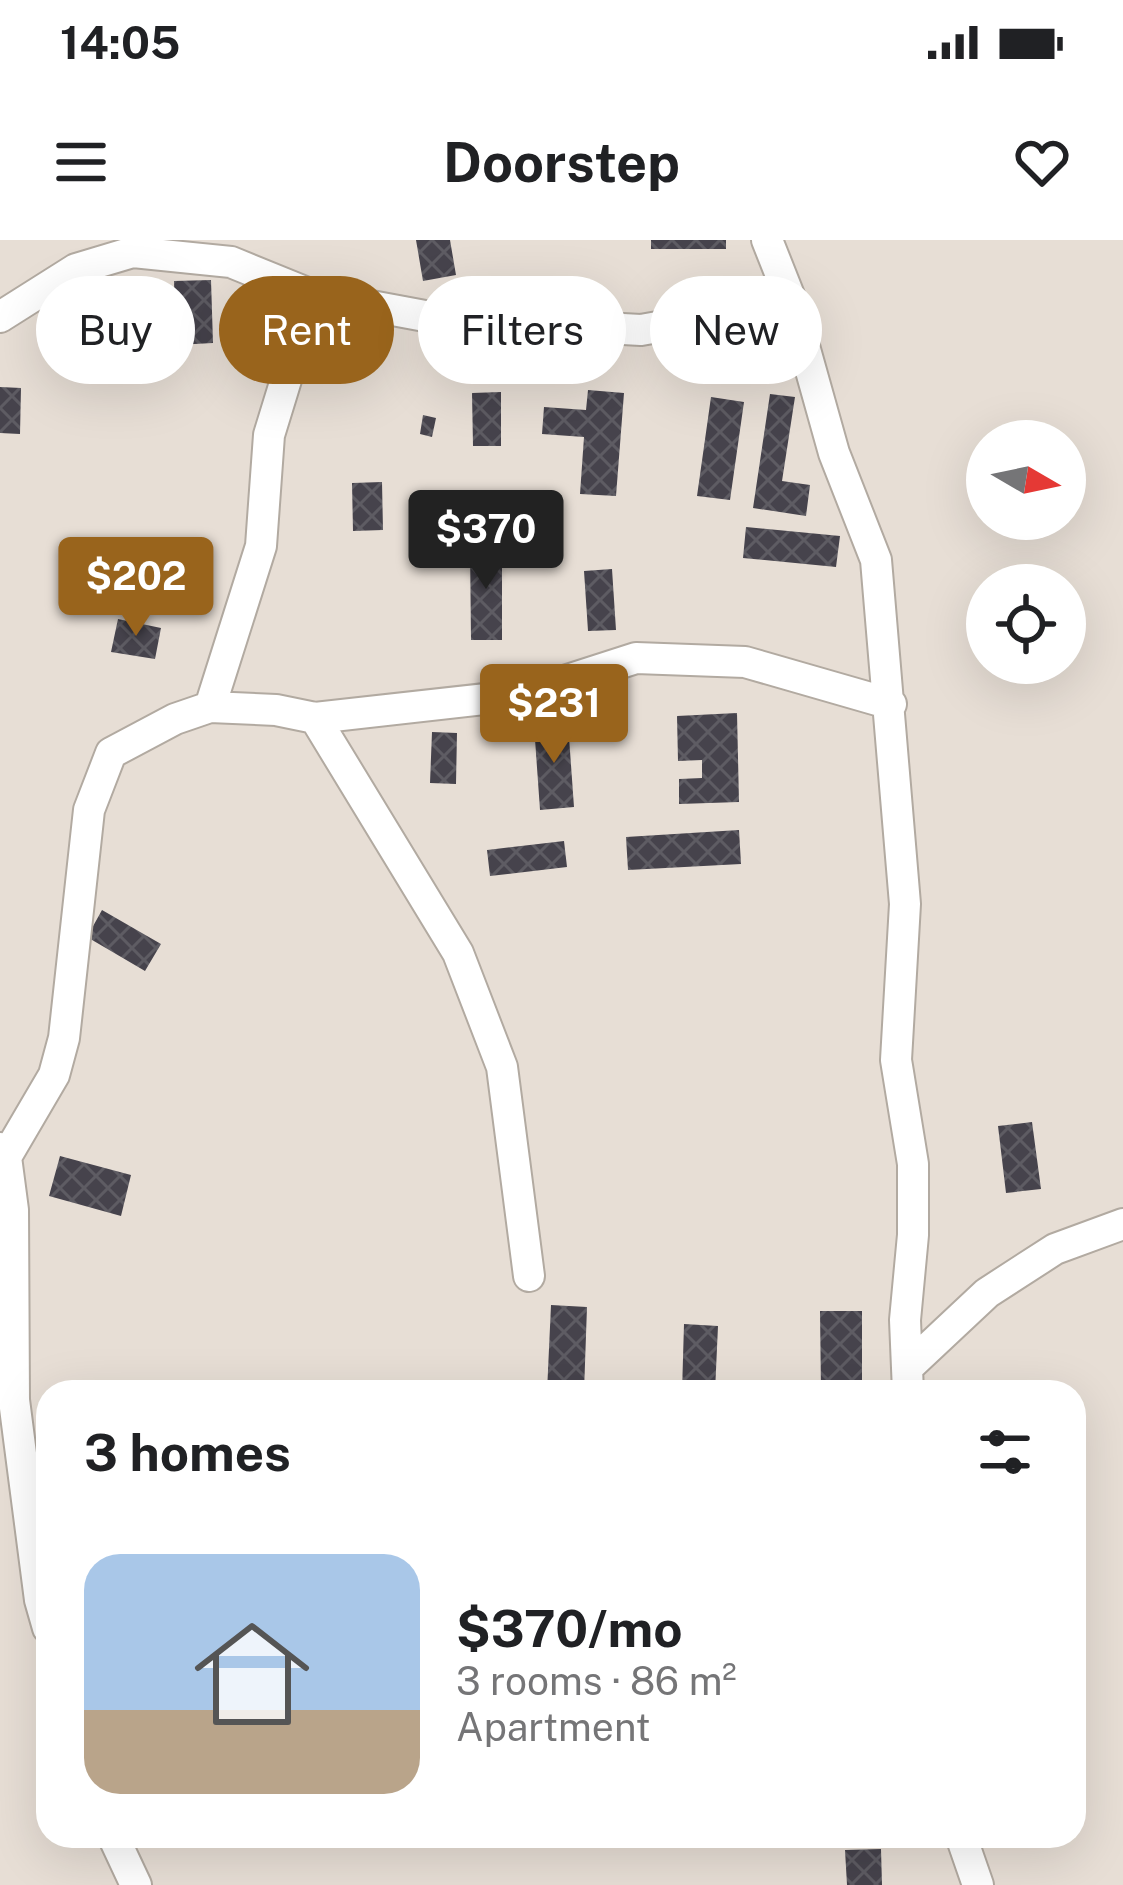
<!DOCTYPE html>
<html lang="en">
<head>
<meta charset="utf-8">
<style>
  :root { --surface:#fff; --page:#f2f2f2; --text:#202124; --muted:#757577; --line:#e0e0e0; --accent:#99641c }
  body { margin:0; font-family:"Public Sans",sans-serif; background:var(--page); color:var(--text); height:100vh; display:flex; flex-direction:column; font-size:45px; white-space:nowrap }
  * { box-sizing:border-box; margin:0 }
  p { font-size:39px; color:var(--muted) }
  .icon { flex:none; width:66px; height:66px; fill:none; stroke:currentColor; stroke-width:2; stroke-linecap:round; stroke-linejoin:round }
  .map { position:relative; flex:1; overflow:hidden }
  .panel { position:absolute; left:36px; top:1140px; width:1050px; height:468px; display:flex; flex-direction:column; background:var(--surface); border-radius:36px; box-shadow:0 12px 48px #0002 }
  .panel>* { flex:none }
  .guide { position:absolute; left:36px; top:36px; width:1053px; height:108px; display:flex; gap:24px }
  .needle { width:78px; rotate:99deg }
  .fabs { position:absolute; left:966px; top:180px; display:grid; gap:24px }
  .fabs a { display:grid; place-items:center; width:120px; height:120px; border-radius:50%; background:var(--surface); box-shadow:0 12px 48px #0002; font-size:60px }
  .price { position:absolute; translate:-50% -102px; padding:0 27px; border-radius:12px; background:var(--accent); color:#fff; font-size:39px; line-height:78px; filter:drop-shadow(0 3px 6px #0008) }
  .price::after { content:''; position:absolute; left:50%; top:72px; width:36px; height:27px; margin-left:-18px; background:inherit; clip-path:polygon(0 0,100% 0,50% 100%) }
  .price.active { background:#222; color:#fff }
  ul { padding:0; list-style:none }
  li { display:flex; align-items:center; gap:36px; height:300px; padding:0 48px }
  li+li { border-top:3px solid var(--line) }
  li span { display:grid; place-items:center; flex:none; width:336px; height:240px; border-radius:36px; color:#555 }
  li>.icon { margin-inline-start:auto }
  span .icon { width:144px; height:144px; fill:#fffc; stroke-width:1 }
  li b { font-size:51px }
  h2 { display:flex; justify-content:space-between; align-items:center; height:144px; padding:0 48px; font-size:51px }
  .tag { padding:0 42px; border-radius:54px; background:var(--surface); box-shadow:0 12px 48px #0002; font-size:42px; line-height:108px }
  .tag.active { background:var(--accent); color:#fff }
  .status { display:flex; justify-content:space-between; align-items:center; height:84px; padding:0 60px; background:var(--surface); direction:ltr }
  .status svg { height:33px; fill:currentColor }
  header { display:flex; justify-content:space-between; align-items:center; height:156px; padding:0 48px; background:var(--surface); font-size:54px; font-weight:700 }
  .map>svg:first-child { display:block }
  .building { fill:url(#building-cross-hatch) }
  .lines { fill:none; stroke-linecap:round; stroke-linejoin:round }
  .street-casing { stroke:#b2aaa1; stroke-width:34 }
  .street { stroke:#fff; stroke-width:30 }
</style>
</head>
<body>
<div class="status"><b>14:05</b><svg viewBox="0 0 49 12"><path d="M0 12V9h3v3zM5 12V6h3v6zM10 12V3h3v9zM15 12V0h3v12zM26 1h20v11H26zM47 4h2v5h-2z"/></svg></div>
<header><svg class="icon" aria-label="menu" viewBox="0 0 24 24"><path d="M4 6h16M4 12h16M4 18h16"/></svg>Doorstep<svg class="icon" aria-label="heart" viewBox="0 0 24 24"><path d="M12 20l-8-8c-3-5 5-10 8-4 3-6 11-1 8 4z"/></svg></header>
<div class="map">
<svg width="1123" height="1645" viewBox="0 0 1123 1645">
  <defs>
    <pattern id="building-cross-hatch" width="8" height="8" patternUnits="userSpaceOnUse" patternTransform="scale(3)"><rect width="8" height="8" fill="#46434c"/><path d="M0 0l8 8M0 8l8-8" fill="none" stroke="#5e5c63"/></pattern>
  </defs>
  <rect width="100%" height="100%" fill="#e7ded5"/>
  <path class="building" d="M 416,0 L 450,0 L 456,35 L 423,41 Z
    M 651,0 L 726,0 L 726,9 L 651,9 Z
    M 211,40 L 213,103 L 176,105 L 174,41 Z
    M 0,147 L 21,148 L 20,194 L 0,193 Z
    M 588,150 L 624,153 L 616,256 L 580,254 L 584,197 L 542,194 L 544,167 L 586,170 Z
    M 501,152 L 501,206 L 473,206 L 472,153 Z
    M 770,154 L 795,157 L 782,241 L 810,245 L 806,276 L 753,268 Z
    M 711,157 L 744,162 L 730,260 L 697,256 Z
    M 423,175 L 436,178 L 432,197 L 420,194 Z
    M 382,242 L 383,290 L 353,291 L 352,243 Z
    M 746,287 L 840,296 L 836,327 L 743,318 Z
    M 470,305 L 502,305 L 502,400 L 471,400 Z
    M 612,329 L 616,390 L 588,391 L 584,331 Z
    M 118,379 L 161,388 L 155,419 L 111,412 Z
    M 737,473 L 739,562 L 679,564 L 679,539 L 702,538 L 702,520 L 678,521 L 677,476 Z
    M 568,483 L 574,567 L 540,570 L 534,485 Z
    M 432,492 L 457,493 L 456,544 L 430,543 Z
    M 739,590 L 741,624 L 628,630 L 626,597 Z
    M 564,601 L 567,627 L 490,636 L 487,610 Z
    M 102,670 L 161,704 L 145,731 L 87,697 Z
    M 1032,882 L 1041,949 L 1006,953 L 998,886 Z
    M 60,916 L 131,935 L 121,976 L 49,956 Z
    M 551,1065 L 587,1067 L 584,1152 L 547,1152 Z
    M 820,1071 L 862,1071 L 862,1152 L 821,1152 Z
    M 684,1084 L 718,1086 L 715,1152 L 682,1152 Z
    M 881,1609 L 882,1645 L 847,1645 L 845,1610 Z"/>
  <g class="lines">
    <g class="street-casing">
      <path id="street" d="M 767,0 L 792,63 L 834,213 L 876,320 L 905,664 L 896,820 L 913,924 L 913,995 L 905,1080 L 908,1152
        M 0,77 L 76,29 L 133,12 L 231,22 L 312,55 L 441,79 L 641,90 L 792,63
        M 210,467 L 276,470 L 315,478 L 521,455 L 636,418 L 745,422 L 891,464
        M 315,478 L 458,713 L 502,827 L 529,1036
        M 0,908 L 6,917 L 13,970 L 14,1160 L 40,1360 L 48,1388
        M 6,917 L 54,835 L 64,798 L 89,570 L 111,513 L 175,479 L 210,467 L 261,306 L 269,195 L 312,55
        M 907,1128 L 987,1053 L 1055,1009 L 1123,984
        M 113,1596 L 136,1645
        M 961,1596 L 978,1645"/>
    </g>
    <use href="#street" class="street"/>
  </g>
</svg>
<div class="fabs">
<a><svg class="needle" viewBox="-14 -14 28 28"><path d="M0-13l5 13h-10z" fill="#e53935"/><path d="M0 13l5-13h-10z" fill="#757577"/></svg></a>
<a><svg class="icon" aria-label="locate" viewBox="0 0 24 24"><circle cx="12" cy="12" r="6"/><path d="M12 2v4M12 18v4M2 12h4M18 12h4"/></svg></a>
</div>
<b class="price active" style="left:486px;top:352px">$370</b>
<b class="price" style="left:136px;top:399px">$202</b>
<b class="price" style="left:554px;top:526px">$231</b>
<div class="guide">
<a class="tag">Buy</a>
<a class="tag active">Rent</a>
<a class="tag">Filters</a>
<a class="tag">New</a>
</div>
<section class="panel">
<h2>3 homes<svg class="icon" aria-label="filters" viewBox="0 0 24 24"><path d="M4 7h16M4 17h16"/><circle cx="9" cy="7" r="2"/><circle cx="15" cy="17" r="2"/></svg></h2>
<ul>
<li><span style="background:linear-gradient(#a9c7e8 65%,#b9a48a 0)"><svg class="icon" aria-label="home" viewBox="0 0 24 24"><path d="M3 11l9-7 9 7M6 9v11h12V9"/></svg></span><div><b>$370/mo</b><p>3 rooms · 86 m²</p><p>Apartment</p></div></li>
</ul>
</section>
</div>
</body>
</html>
